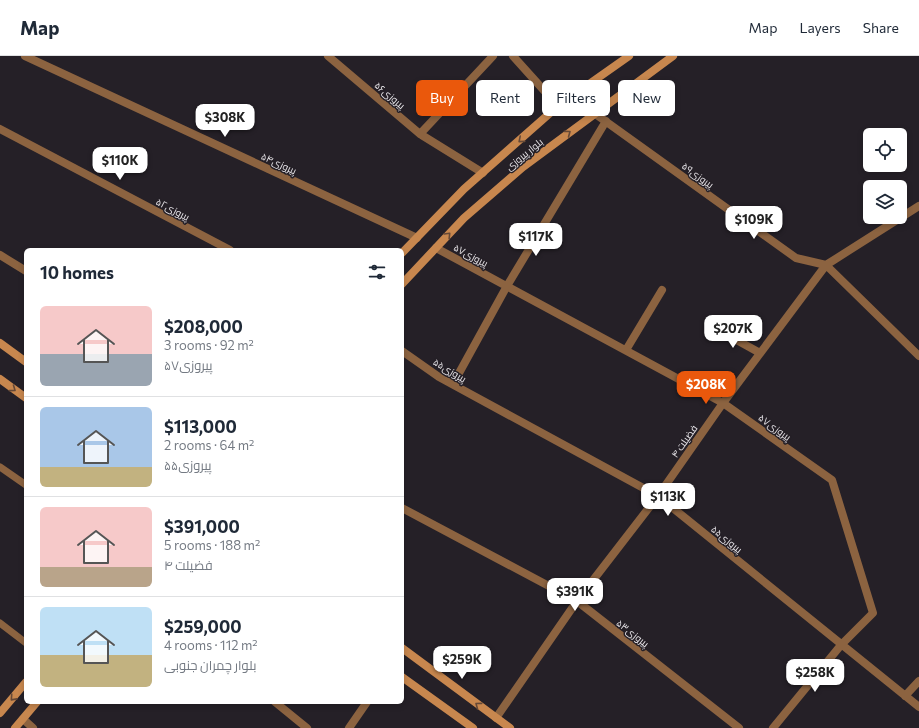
<!DOCTYPE html>
<html lang="en">
<head>
<meta charset="utf-8">
<style>
  :root { --surface:#fff; --page:#f2f2f3; --text:#1f2937; --muted:#747a83; --line:#e0e1e3; --accent:#ea580c }
  body { margin:0; font-family:Commissioner,Cairo,sans-serif; background:var(--page); color:var(--text); height:100vh; display:flex; flex-direction:column; font-size:15px; white-space:nowrap }
  * { box-sizing:border-box; margin:0 }
  p { font-size:13px; color:var(--muted) }
  .icon { flex:none; width:22px; height:22px; fill:none; stroke:currentColor; stroke-width:2; stroke-linecap:round; stroke-linejoin:round }
  .map { position:relative; flex:1; overflow:hidden }
  .side { position:absolute; left:24px; top:192px; width:380px; height:456px; display:flex; flex-direction:column; background:var(--surface); border-radius:6px; box-shadow:0 2px 6px #0003 }
  .side>* { flex:none }
  .top-card { position:absolute; left:416px; top:24px; width:380px; height:36px; display:flex; gap:8px }
  .tools { position:absolute; left:863px; top:72px; display:grid; gap:8px }
  .tools a { display:grid; place-items:center; width:44px; height:44px; border-radius:6px; background:var(--surface); box-shadow:0 2px 6px #0003; font-size:20px }
  .price { position:absolute; translate:-50% -34px; padding:0 9px; border-radius:8px; background:#fff; color:#222; font-size:13px; line-height:26px; filter:drop-shadow(0 1px 2px #0008) }
  .price::after { content:''; position:absolute; left:50%; top:24px; width:12px; height:9px; margin-left:-6px; background:inherit; clip-path:polygon(0 0,100% 0,50% 100%) }
  .price.on { background:var(--accent); color:#fff }
  ul { padding:0; list-style:none }
  li { display:flex; align-items:center; gap:12px; height:100px; padding:0 16px }
  li+li { border-top:1px solid var(--line) }
  li span { display:grid; place-items:center; flex:none; width:112px; height:80px; border-radius:6px; color:#555 }
  li>.icon { margin-inline-start:auto }
  span .icon { width:48px; height:48px; fill:#fffc; stroke-width:1 }
  li b { font-size:17px }
  h2 { display:flex; justify-content:space-between; align-items:center; height:48px; padding:0 16px; font-size:17px }
  .tag { padding:0 14px; border-radius:6px; background:var(--surface); box-shadow:0 2px 6px #0003; font-size:14px; line-height:36px }
  .tag.on { background:var(--accent); color:#fff }
  header { display:flex; align-items:center; gap:24px; box-sizing:border-box; height:56px; padding:0 20px; background:var(--surface); border-bottom:1px solid var(--line) }
  header strong { font-size:19px }
  nav { display:flex; gap:22px; margin-inline-start:auto; font-size:14px }
  .map>svg:first-child { display:block }
  .lines { fill:none; stroke-linecap:round; stroke-linejoin:round }
  .lane { stroke:#8c6340; stroke-width:7 }
  .street { stroke:#8c6340; stroke-width:8 }
  .secondary { stroke:#c8874e; stroke-width:8 }
  .oneway { stroke:#664937 }
  .labels { text-anchor:middle; stroke-width:3; stroke-linejoin:round; paint-order:stroke }
  .street-label { font-size:10px; fill:#e9e6ea; stroke:#252027 }
</style>
</head>
<body>
<header>
<strong>Map</strong>
<nav><a>Map</a><a>Layers</a><a>Share</a></nav>
</header>
<div class="map">
<svg width="919" height="672" viewBox="0 0 919 672">
  <rect width="100%" height="100%" fill="#252027"/>
  <g class="lines">
    <path class="lane" d="M 0,411 L 26,429
      M 0,567 L 26,587"/>
    <path class="street" d="M 25,0 L 417,182
      M 328,0 L 420,78 L 483,117
      M 513,0 L 558,50
      M 594,57 L 796,202 L 826,209 L 919,300
      M 0,73 L 230,194
      M 420,78 L 493,0
      M 436,192 L 723,347 L 832,424 L 873,557 L 841,589 L 773,672
      M 0,199 L 26,215
      M 715,272 L 760,297
      M 626,294 L 662,234
      M 402,295 L 439,321 L 658,440 L 919,651
      M 453,328 L 507,230 L 606,65
      M 402,452 L 577,545 L 739,672
      M 905,640 L 919,625
      M 275,646 L 307,672
      M 496,662 L 577,545 L 658,440 L 723,347 L 826,209 L 919,150
      M 23,663 L 33,672
      M 349,672 L 367,646"/>
    <path class="secondary" d="M 402,197 L 464,133 L 558,50 L 629,0
      M 402,228 L 464,162 L 523,111 L 673,0
      M 0,287 L 26,306
      M 0,323 L 26,342
      M 402,592 L 510,672
      M 402,621 L 473,672
      M 0,657 L 26,626
      M 15,672 L 37,646"/>
  </g>
  <defs><path id="oneway-chevron" d="M-2-3.5L2.5 0L-2 3.5" fill="none" stroke-width="1.6" stroke-linecap="round" stroke-linejoin="round"/></defs>
  <g class="oneway">
    <use href="#oneway-chevron" transform="translate(568 77) rotate(-37)"/>
    <use href="#oneway-chevron" transform="translate(521 84) rotate(139)"/>
    <use href="#oneway-chevron" transform="translate(448 179) rotate(-46)"/>
    <use href="#oneway-chevron" transform="translate(13 333) rotate(36)"/>
    <use href="#oneway-chevron" transform="translate(13 642) rotate(132)"/>
    <use href="#oneway-chevron" transform="translate(478 649) rotate(-143)"/>
  </g>
  <g class="labels">
    <g class="street-label">
      <text transform="translate(390 39) rotate(40)" y="4">پیروزی۵۶</text>
      <text transform="translate(524 98) rotate(-39)" y="4">بلوار پیروزی</text>
      <text transform="translate(279 107) rotate(25)" y="4">پیروزی۵۴</text>
      <text transform="translate(698 119) rotate(36)" y="4">پیروزی۵۹</text>
      <text transform="translate(173 153) rotate(28)" y="4">پیروزی۵۲</text>
      <text transform="translate(471 199) rotate(28)" y="4">پیروزی۵۷</text>
      <text transform="translate(450 314) rotate(31)" y="4">پیروزی۵۵</text>
      <text transform="translate(775 371) rotate(36)" y="4">پیروزی۵۷</text>
      <text transform="translate(684 385) rotate(-55)" y="4">فضیلت ۴</text>
      <text transform="translate(727 483) rotate(39)" y="4">پیروزی۵۵</text>
      <text transform="translate(633 577) rotate(38)" y="4">پیروزی۵۳</text>
    </g>
  </g>
</svg>
<div class="tools">
<a><svg class="icon" aria-label="locate" viewBox="0 0 24 24"><circle cx="12" cy="12" r="6"/><path d="M12 2v4M12 18v4M2 12h4M18 12h4"/></svg></a>
<a><svg class="icon" aria-label="layers" viewBox="0 0 24 24"><path d="M12 4l9 5-9 5-9-5zM3 14l9 5 9-5"/></svg></a>
</div>
<b class="price" style="left:225px;top:82px">$308K</b>
<b class="price" style="left:120px;top:125px">$110K</b>
<b class="price" style="left:754px;top:184px">$109K</b>
<b class="price" style="left:536px;top:201px">$117K</b>
<b class="price" style="left:733px;top:293px">$207K</b>
<b class="price on" style="left:706px;top:349px">$208K</b>
<b class="price" style="left:668px;top:461px">$113K</b>
<b class="price" style="left:575px;top:556px">$391K</b>
<b class="price" style="left:462px;top:624px">$259K</b>
<b class="price" style="left:815px;top:637px">$258K</b>
<div class="top-card">
<a class="tag on">Buy</a>
<a class="tag">Rent</a>
<a class="tag">Filters</a>
<a class="tag">New</a>
</div>
<section class="side">
<h2>10 homes<svg class="icon" aria-label="filters" viewBox="0 0 24 24"><path d="M4 7h16M4 17h16"/><circle cx="9" cy="7" r="2"/><circle cx="15" cy="17" r="2"/></svg></h2>
<ul>
<li><span style="background:linear-gradient(#f6c9c9 60%,#9aa5b1 0)"><svg class="icon" aria-label="home" viewBox="0 0 24 24"><path d="M3 11l9-7 9 7M6 9v11h12V9"/></svg></span><div><b>$208,000</b><p>3 rooms · 92 m²</p><p>پیروزی۵۷</p></div></li>
<li><span style="background:linear-gradient(#a9c7e8 75%,#c2b280 0)"><svg class="icon" aria-label="home" viewBox="0 0 24 24"><path d="M3 11l9-7 9 7M6 9v11h12V9"/></svg></span><div><b>$113,000</b><p>2 rooms · 64 m²</p><p>پیروزی۵۵</p></div></li>
<li><span style="background:linear-gradient(#f6c9c9 75%,#b9a48a 0)"><svg class="icon" aria-label="home" viewBox="0 0 24 24"><path d="M3 11l9-7 9 7M6 9v11h12V9"/></svg></span><div><b>$391,000</b><p>5 rooms · 188 m²</p><p>فضیلت ۴</p></div></li>
<li><span style="background:linear-gradient(#bfe0f5 60%,#c2b280 0)"><svg class="icon" aria-label="home" viewBox="0 0 24 24"><path d="M3 11l9-7 9 7M6 9v11h12V9"/></svg></span><div><b>$259,000</b><p>4 rooms · 112 m²</p><p>بلوار چمران جنوبی</p></div></li>
</ul>
</section>
</div>
</body>
</html>
